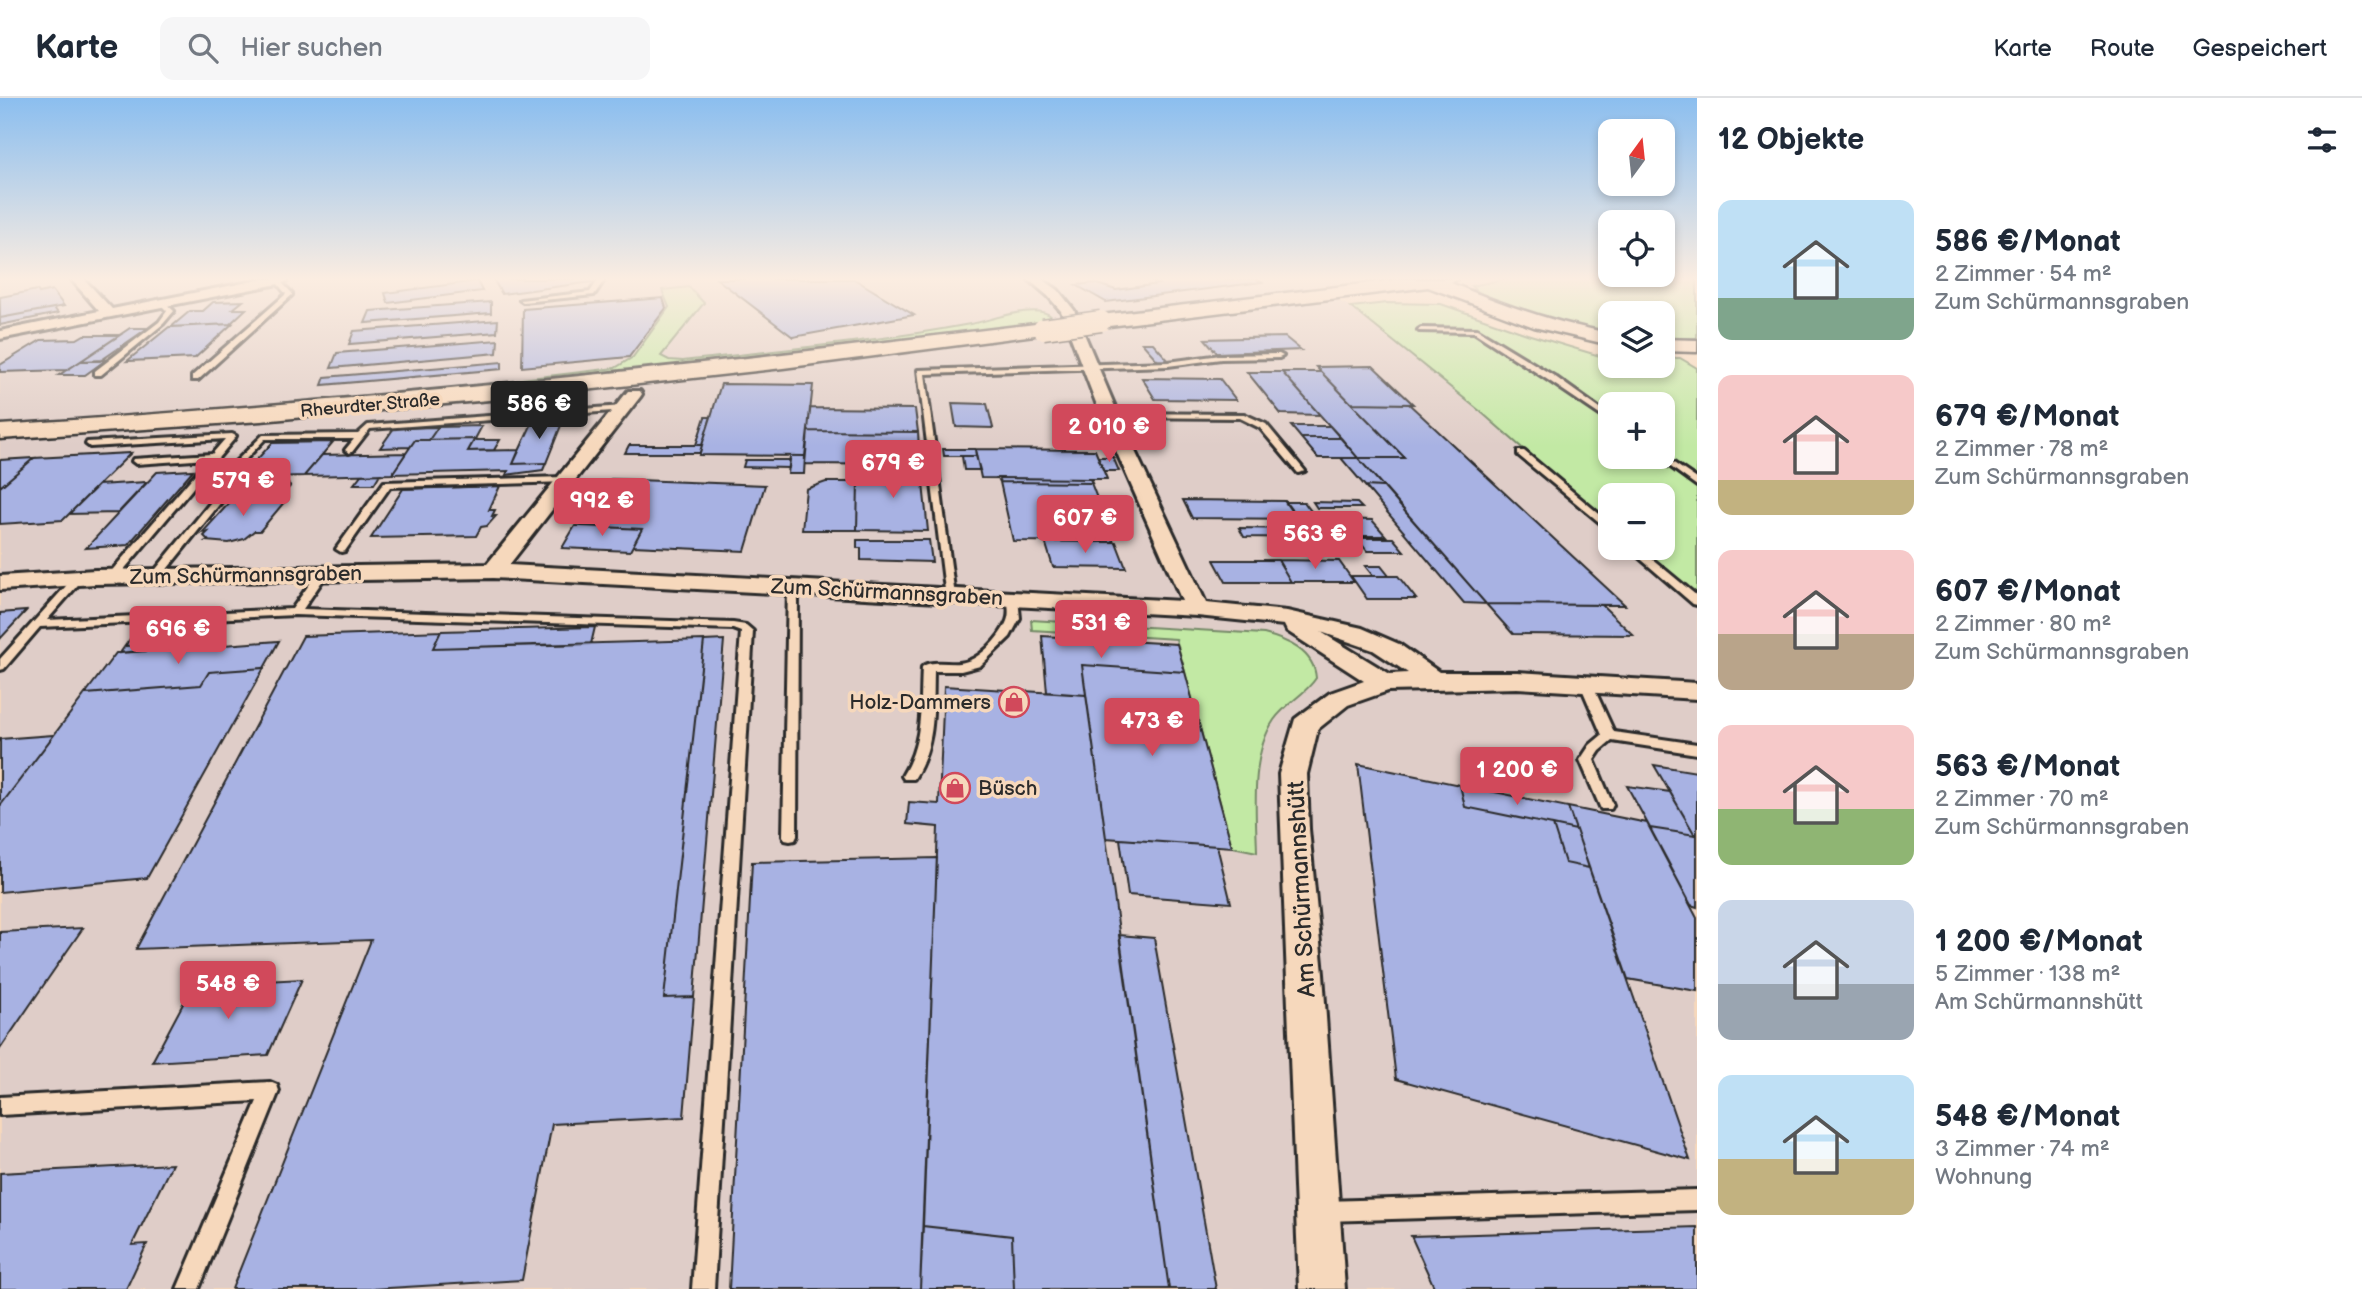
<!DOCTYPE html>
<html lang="de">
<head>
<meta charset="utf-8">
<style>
  :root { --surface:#fff; --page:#f6f6f7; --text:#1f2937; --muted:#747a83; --line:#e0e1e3; --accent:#d1495b }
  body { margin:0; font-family:"Balsamiq Sans",sans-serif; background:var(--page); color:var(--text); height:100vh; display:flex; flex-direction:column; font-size:26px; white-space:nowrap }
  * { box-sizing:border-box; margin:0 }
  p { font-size:23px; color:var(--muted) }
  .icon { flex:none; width:38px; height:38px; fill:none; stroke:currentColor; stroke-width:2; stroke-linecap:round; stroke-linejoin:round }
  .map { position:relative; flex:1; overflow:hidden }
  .side { display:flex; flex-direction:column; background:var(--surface); width:665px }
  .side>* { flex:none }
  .needle { width:46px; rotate:15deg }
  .buttons { position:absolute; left:1598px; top:21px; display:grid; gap:14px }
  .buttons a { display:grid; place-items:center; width:77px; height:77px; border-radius:14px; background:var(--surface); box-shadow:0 4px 10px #0003; font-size:35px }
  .price { position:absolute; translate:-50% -60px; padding:0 16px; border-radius:7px; background:var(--accent); color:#fff; font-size:23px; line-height:46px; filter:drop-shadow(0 2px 4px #0008) }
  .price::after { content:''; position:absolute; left:50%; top:42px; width:21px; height:16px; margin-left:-10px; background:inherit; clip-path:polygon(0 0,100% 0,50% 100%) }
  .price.selected { background:#222; color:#fff }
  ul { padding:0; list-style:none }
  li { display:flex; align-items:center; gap:21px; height:175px; padding:0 21px }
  li span { display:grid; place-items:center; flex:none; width:196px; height:140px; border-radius:14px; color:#555 }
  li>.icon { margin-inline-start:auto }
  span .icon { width:84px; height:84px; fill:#fffc; stroke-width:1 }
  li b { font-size:30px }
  h2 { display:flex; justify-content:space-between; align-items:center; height:84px; padding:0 21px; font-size:30px }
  header { display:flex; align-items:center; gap:42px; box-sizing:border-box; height:98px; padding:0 35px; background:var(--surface); border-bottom:2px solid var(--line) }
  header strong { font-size:33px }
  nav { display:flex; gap:38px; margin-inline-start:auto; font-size:24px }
  .search { width:490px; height:63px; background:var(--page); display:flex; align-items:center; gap:18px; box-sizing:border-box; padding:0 24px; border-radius:14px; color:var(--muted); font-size:26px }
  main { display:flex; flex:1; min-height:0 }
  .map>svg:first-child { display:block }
  .built { fill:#dfcdc8 }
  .green { fill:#c2e9a4; stroke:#768a68; stroke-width:2; fill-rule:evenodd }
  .building { fill:#a8b2e3; stroke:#2b2b2b; stroke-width:2 }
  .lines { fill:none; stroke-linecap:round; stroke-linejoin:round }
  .lane-casing { stroke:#2b2b2b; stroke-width:6 }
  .street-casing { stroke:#2b2b2b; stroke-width:6 }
  .secondary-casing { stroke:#2b2b2b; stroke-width:5 }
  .lane { fill:#f6d8bc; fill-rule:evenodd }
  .street { fill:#f6d8bc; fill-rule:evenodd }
  .secondary { fill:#f6d8bc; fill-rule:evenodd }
  .secondary-bridge-casing { stroke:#2b2b2b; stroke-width:23; stroke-linecap:butt }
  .secondary-bridge { stroke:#f6d8bc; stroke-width:20 }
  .labels { text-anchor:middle; stroke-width:7; stroke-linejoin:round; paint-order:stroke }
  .far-street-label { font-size:18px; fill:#2b2b2b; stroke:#f6d8bc }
  .street-label { font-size:21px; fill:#2b2b2b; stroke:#f6d8bc }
  .poi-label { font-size:21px; fill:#2b2b2b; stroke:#f6d8bc; text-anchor:end }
  .near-street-label { font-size:24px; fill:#2b2b2b; stroke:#f6d8bc }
</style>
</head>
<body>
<header>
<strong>Karte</strong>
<div class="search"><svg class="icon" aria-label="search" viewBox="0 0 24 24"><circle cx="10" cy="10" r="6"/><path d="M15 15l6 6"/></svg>Hier suchen</div>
<nav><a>Karte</a><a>Route</a><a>Gespeichert</a></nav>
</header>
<main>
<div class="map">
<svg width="1697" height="1191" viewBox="0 0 1697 1191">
  <rect width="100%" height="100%" fill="#f6d8bc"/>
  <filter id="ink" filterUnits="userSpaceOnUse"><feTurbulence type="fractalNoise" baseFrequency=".0143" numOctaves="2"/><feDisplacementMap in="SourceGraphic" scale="14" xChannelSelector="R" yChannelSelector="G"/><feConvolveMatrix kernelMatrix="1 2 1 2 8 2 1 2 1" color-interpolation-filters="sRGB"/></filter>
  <g filter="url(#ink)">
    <path class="built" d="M 0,181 L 1375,181 L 1310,189 L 1351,209 L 1481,314 L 1610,427 L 1610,450 L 1637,450 L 1697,503 L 1697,1191 L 0,1191 Z"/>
    <path class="green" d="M 1505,181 L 1697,181 L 1697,240 L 1663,240 L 1662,215 L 1610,215 L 1610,235 C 1579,229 1492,209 1471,188 Z
      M 689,189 L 704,205 L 661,258 L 669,262 L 683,263 C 779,252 875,244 970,226 C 989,223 1037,204 1052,219 L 1035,226 L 821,254 L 526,284 L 522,281 L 615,270 L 633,259 L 669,209 L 662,192 Z
      M 1387,205 L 1441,206 L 1527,236 L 1610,261 L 1610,268 L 1662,268 L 1663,260 L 1680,260 L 1697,270 L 1697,503 L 1637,450 L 1662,450 L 1662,397 L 1610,397 L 1610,427 L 1481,314 L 1351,209 ZM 1610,306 L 1662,306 L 1662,359 L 1610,359 Z
      M 1031,522 L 1264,536 C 1287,542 1314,553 1316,580 C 1306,596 1286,605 1274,622 C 1250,658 1256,713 1257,754 L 1232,749 L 1176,541 L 1032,532 Z"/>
    <path class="building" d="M 493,181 L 597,181 L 599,183 L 502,196 Z
      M 717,181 L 854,181 L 914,217 L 793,239 Z
      M 1147,181 L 1256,181 L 1262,184 L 1106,204 L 1076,187 L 1094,185 L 1116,192 L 1158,186 Z
      M 477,183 L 482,193 L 388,205 L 385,195 Z
      M 37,192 L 39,195 L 52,192 L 64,208 L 0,220 L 0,199 Z
      M 663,200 L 666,210 L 629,259 L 522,269 L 523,211 Z
      M 243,203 L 233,211 L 246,211 L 230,226 L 171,229 L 190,213 L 203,213 L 213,204 Z
      M 491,204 L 491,215 L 365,225 L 370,213 Z
      M 54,210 L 58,215 L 0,227 L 0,220 Z
      M 498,222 L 497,234 L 349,246 L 354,233 Z
      M 232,226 L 195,260 L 127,263 L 169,229 Z
      M 130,230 L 148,230 L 100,263 L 81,263 Z
      M 84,237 L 120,237 L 67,272 L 0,274 L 0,267 L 41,242 L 77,241 Z
      M 1285,239 L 1301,252 L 1217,255 L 1205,241 Z
      M 498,242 L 497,255 L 331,270 L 337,255 Z
      M 1142,245 L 1153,245 L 1169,263 L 1158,263 Z
      M 106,262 L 85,277 L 59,277 L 81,263 Z
      M 502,264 L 502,271 L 322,287 L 325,279 Z
      M 1373,268 L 1413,306 L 1351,305 L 1316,269 Z
      M 1247,274 L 1282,274 L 1320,317 L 1281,316 Z
      M 1282,274 L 1321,274 L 1405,360 L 1358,360 Z
      M 1142,280 L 1220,281 L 1236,302 L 1155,301 Z
      M 721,286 L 813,287 L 805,358 L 699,357 Z
      M 952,305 L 987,306 L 993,330 L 956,329 Z
      M 1351,305 L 1409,306 L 1625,507 L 1486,506 L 1358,360 L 1405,360 Z
      M 810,310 L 915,311 L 918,334 L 808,333 Z
      M 550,319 L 564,320 L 546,365 L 513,366 L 534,321 Z
      M 705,319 L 711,319 L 702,347 L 696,347 Z
      M 482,328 L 475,341 L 429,342 L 438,329 Z
      M 1291,328 L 1330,328 L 1341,340 L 1301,340 Z
      M 438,329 L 429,342 L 415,342 L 410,349 L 380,350 L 394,330 Z
      M 808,333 L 918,334 L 920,367 L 805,366 Z
      M 1301,340 L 1341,340 L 1358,360 L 1318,360 Z
      M 475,341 L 468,353 L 519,352 L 513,366 L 546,365 L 543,372 L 506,377 L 508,373 L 392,376 L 415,342 Z
      M 474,342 L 500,342 L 494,352 L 468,353 Z
      M 333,344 L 304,378 L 240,380 L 272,345 Z
      M 629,347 L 702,347 L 700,355 L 625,355 Z
      M 943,351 L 975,351 L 976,358 L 944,358 Z
      M 975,351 L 1095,352 L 1107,381 L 981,380 Z
      M 131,355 L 63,422 L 0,426 L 0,389 L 34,360 Z
      M 406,355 L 392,376 L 304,378 L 322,357 Z
      M 790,358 L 805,358 L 804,376 L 788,376 Z
      M 962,358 L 976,358 L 980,372 L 964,372 Z
      M 1098,359 L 1113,359 L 1119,373 L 1104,373 Z
      M 34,360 L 0,389 L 0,362 Z
      M 1341,360 L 1358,360 L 1384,389 L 1365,388 Z
      M 745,362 L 790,362 L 789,370 L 743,369 Z
      M 876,366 L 921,367 L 928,433 L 857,432 L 858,384 L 876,384 Z
      M 193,372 L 128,447 L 86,450 L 157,374 Z
      M 380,376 L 374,386 L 354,386 L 361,377 Z
      M 998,380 L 1090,381 L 1092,385 L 1000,384 Z
      M 611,381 L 765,387 L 745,453 L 633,448 L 642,431 L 583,428 Z
      M 147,384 L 118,415 L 69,416 L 98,387 Z
      M 826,384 L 858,384 L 857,432 L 802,432 L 806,391 Z
      M 1000,384 L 1091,385 L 1114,444 L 1013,443 Z
      M 500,388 L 489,412 L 495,412 L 492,418 L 496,418 L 487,428 L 481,429 L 476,438 L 371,440 L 403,391 Z
      M 1365,388 L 1384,389 L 1486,506 L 1464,505 Z
      M 277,396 L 270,403 L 286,402 L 260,433 L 254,433 L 244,441 L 229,445 L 206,443 L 208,442 L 204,438 L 208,434 L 202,435 L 230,404 L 237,404 L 243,397 Z
      M 1183,402 L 1285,403 L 1298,421 L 1192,420 Z
      M 1285,404 L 1304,404 L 1317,421 L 1297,421 Z
      M 1313,404 L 1357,405 L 1362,410 L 1317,410 Z
      M 1339,421 L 1372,422 L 1386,438 L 1351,438 Z
      M 575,428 L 583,428 L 642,431 L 630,453 L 562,450 Z
      M 1239,430 L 1303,431 L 1309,440 L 1244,439 Z
      M 1357,440 L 1393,440 L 1404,453 L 1367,453 Z
      M 857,442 L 929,442 L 932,464 L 861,462 L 861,450 L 857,450 Z
      M 1045,443 L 1116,444 L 1126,470 L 1053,469 Z
      M 1214,462 L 1278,462 L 1291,484 L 1226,484 Z
      M 1278,462 L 1339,463 L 1354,484 L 1291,484 Z
      M 1365,468 L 1381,468 L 1389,478 L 1373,478 Z
      M 1351,478 L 1398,478 L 1416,501 L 1367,501 Z
      M 1486,506 L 1602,507 L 1633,537 L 1513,536 Z
      M 26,513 L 0,541 L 0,515 Z
      M 595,529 L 591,546 L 433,550 L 441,533 Z
      M 441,533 L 433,550 L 704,542 L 664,900 L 694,899 L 684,1019 L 552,1026 L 522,1182 L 372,1191 L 232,1191 L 371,842 L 136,851 L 303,538 Z
      M 156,538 L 168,538 L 159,552 L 146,553 Z
      M 1042,538 L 1177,546 L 1185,574 L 1082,567 L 1086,597 L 1047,594 Z
      M 156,539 L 150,546 L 125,548 L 130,541 Z
      M 724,542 L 694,899 L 664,900 L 704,543 Z
      M 279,543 L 264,570 L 209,574 L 201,587 L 85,596 L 116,555 Z
      M 150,546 L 145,553 L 120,555 L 125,548 Z
      M 1082,567 L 1185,574 L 1232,749 L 1106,740 Z
      M 264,570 L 147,780 L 0,794 L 0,708 L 85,596 L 201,587 L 209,574 Z
      M 944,588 L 1086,597 L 1169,1191 L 1014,1191 L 1012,1138 L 923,1128 L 938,729 L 907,726 L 909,704 L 939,706 Z
      M 54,637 L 0,708 L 0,641 Z
      M 1358,666 L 1460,687 L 1465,709 L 1553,727 L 1565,765 L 1589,770 L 1690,1062 L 1396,981 Z
      M 1654,667 L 1697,674 L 1697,809 L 1691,807 L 1650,730 L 1695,737 Z
      M 1460,687 L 1568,709 L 1576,732 L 1465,709 Z
      M 1627,688 L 1670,694 L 1695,737 L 1650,730 Z
      M 1568,709 L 1647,725 L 1697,820 L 1697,893 L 1628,881 Z
      M 1553,727 L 1576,732 L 1589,770 L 1565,765 Z
      M 1120,741 L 1217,748 L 1231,805 L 1128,797 Z
      M 937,760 L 920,1191 L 729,1191 L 752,764 Z
      M 83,830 L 43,888 L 0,951 L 0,834 Z
      M 1119,837 L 1154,840 L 1216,1191 L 1169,1191 Z
      M 302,881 L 268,957 L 152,964 L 193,887 Z
      M 172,1066 L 132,1147 L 147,1146 L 126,1191 L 0,1191 L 0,1075 Z
      M 923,1128 L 1012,1138 L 1014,1191 L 920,1191 Z
      M 1697,1129 L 1697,1191 L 1435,1191 L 1411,1138 Z"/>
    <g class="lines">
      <g class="lane-casing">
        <path id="lane" d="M 274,181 L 278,181 L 292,195 L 292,197 L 198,282 L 192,282 L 192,278 L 286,196 Z
          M 599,181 L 605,181 L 594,197 L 523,204 L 520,202 L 590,194 Z
          M 160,204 L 164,204 L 174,213 L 163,226 L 101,277 L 95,277 L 95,273 L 159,224 L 167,213 L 160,206 Z
          M 1421,230 L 1477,231 L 1554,278 L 1610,318 L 1610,324 L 1548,282 L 1474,234 L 1419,233 L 1418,232 Z
          M 1221,257 L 1279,256 L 1283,258 L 1279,260 L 1221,261 L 1168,268 L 925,276 L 955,498 L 950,501 L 946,500 L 918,272 L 1168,264 Z
          M 623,308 L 626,308 L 626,312 L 370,331 L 352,354 L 349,355 L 345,352 L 354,341 L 265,341 L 231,377 L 224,375 L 263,337 L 358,336 L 368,327 Z
          M 1106,315 L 1244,316 L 1266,326 L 1305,373 L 1298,375 L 1260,330 L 1240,320 L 1109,319 L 1106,319 Z
          M 232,336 L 236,338 L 235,340 L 116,481 L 108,481 L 108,477 L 208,361 L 136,366 L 132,363 L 133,361 L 212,356 L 225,341 L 90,349 L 86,346 L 87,344 Z
          M 1518,353 L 1524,353 L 1610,425 L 1610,433 L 1518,357 Z
          M 1662,357 L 1697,381 L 1697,388 L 1657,359 L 1662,359 Z
          M 565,379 L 568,380 L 568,384 L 390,389 L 345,453 L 341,454 L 336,451 L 384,384 Z
          M 283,385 L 288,388 L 286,390 L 230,393 L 160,480 L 152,480 L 152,476 L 224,388 Z
          M 1628,450 L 1639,450 L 1697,498 L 1697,507 L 1693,506 Z
          M 322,473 L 327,476 L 303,511 L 733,525 L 746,527 L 753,533 L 714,1191 L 692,1191 L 741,534 L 733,531 L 295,517 L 40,529 L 4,571 L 0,572 L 0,561 L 75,478 L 83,478 L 84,480 L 47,522 L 292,511 L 318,474 Z
          M 793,486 L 798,489 L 797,738 L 795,742 L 790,743 L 785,742 L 783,738 L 788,489 Z
          M 1013,498 L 1018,501 L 1020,520 L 1010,539 L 980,568 L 961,573 L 934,573 C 933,613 936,646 914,681 L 904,681 L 902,678 C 924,643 920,609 922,569 C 931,562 947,566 959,565 C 978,564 1000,540 1007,523 C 1010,516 1008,508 1008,501 Z
          M 1586,582 L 1592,586 L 1614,634 L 1697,646 L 1697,656 L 1612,643 L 1600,653 L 1594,662 L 1613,707 L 1611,711 L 1601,711 L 1580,662 L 1590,647 L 1602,637 L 1580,586 Z
          M 270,984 L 277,987 L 279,993 L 199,1191 L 177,1191 L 257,1003 L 0,1017 L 0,999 Z
          M 1697,1092 L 1697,1112 L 1325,1123 L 1318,1120 L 1315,1113 L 1318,1106 L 1325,1103 Z"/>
      </g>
      <g class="street-casing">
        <path id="street" d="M 71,181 L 84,181 L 112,211 L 264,181 L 289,181 L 283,185 L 0,241 L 0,233 L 99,213 Z
          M 1028,181 L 1042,181 L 1058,192 L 1074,212 L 1121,323 L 1206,505 L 1287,513 L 1362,530 L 1399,546 L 1439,574 L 1517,574 L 1697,585 L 1697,601 L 1517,590 L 1388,593 L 1348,607 L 1318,631 L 1307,676 L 1309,731 L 1323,876 L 1345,1191 L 1299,1191 L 1279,676 L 1295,621 L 1330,595 L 1364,583 L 1287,533 L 1284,527 L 1197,518 L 493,480 L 95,486 L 0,492 L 0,478 L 95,472 L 487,466 L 628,293 L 640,293 L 642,296 L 640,299 L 509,467 L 1182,503 L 1103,323 L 1061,213 L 1048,198 ZM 1321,534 L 1373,552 L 1408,575 L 1390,576 Z"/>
      </g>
      <g class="secondary-casing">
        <path id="secondary" d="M 1404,181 L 1457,181 L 1451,185 C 1503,207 1555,225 1610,235 L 1610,247 L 1534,229 L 1428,189 L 1101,229 L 1091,223 L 1101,217 Z
          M 1043,225 L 1050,227 L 1053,231 L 1050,235 L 783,270 L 522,299 L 261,323 L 0,341 L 0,327 C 349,305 696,268 1043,225 Z
          M 1662,241 L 1697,242 L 1697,254 L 1662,253 Z"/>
      </g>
      <use href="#lane" class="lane"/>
      <use href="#street" class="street"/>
      <use href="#secondary" class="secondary"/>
      <g class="secondary-bridge-casing">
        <path id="secondary-bridge" d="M 1043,231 L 1101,223"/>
      </g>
      <use href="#secondary-bridge" class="secondary-bridge"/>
    </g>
  </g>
  <linearGradient id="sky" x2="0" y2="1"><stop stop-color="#8bbeef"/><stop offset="0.52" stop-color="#fbede1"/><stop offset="1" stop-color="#fbede1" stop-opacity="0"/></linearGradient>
  <rect width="1697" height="348" fill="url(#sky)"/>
  <defs>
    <g id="shop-ring" transform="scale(1.575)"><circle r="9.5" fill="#f6d8bc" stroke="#d1495b" stroke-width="1.5"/><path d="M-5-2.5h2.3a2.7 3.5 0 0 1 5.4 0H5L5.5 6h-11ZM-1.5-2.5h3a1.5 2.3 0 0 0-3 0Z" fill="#d1495b"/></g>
  </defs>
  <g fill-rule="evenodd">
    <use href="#shop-ring" x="1014" y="604"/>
    <use href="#shop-ring" x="955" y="690"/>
  </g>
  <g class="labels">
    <g class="far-street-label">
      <text transform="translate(370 307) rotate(-5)" y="6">Rheurdter Straße</text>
    </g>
    <g class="street-label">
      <text transform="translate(246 477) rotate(-1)" y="7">Zum Schürmannsgraben</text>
      <text transform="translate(887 494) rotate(3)" y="7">Zum Schürmannsgraben</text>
    </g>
    <g class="poi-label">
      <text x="991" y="611">Holz-Dammers</text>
      <text x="978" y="697" text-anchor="start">Büsch</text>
    </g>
    <g class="near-street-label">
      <text transform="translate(1301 791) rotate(-93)" y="8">Am Schürmannshütt</text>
    </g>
  </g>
</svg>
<div class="buttons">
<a><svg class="needle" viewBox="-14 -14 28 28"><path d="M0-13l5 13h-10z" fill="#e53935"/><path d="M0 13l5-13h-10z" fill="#747a83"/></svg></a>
<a><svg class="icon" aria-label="locate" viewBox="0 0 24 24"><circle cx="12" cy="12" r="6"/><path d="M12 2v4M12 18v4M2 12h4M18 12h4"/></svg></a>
<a><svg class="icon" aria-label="layers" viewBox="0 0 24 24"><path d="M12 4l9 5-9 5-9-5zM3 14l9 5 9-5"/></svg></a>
<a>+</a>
<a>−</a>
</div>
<b class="price selected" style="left:539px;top:343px">586 €</b>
<b class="price" style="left:1109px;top:366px">2 010 €</b>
<b class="price" style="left:893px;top:402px">679 €</b>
<b class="price" style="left:243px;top:420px">579 €</b>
<b class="price" style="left:602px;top:440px">992 €</b>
<b class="price" style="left:1085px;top:457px">607 €</b>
<b class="price" style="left:1315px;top:473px">563 €</b>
<b class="price" style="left:1101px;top:562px">531 €</b>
<b class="price" style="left:178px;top:568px">696 €</b>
<b class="price" style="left:1152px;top:660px">473 €</b>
<b class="price" style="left:1517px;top:709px">1 200 €</b>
<b class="price" style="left:228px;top:923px">548 €</b>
</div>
<section class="side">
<h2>12 Objekte<svg class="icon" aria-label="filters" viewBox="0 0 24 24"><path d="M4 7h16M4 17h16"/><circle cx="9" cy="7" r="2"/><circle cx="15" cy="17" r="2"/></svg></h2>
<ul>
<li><span style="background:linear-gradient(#bfe0f5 70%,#7fa58c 0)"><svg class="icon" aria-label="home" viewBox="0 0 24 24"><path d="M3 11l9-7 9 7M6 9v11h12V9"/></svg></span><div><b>586 €/Monat</b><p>2 Zimmer · 54 m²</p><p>Zum Schürmannsgraben</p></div></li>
<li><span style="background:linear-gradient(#f6c9c9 75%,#c2b280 0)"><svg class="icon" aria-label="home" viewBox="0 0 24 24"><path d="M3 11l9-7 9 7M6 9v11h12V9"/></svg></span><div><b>679 €/Monat</b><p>2 Zimmer · 78 m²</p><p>Zum Schürmannsgraben</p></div></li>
<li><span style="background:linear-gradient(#f6c9c9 60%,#b9a48a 0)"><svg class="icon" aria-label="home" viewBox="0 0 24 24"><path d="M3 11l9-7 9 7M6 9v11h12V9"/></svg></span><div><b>607 €/Monat</b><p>2 Zimmer · 80 m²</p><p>Zum Schürmannsgraben</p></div></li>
<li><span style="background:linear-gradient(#f6c9c9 60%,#8fb573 0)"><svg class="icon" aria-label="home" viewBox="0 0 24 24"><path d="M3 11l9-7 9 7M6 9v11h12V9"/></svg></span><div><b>563 €/Monat</b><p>2 Zimmer · 70 m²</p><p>Zum Schürmannsgraben</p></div></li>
<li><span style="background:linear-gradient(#c9d6e8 60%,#9aa5b1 0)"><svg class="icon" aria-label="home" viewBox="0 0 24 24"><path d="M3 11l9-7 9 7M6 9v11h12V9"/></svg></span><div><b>1 200 €/Monat</b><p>5 Zimmer · 138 m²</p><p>Am Schürmannshütt</p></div></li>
<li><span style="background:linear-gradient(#bfe0f5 60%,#c2b280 0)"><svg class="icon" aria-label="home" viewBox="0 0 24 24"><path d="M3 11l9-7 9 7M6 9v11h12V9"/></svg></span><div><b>548 €/Monat</b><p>3 Zimmer · 74 m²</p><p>Wohnung</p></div></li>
</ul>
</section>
</main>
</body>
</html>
